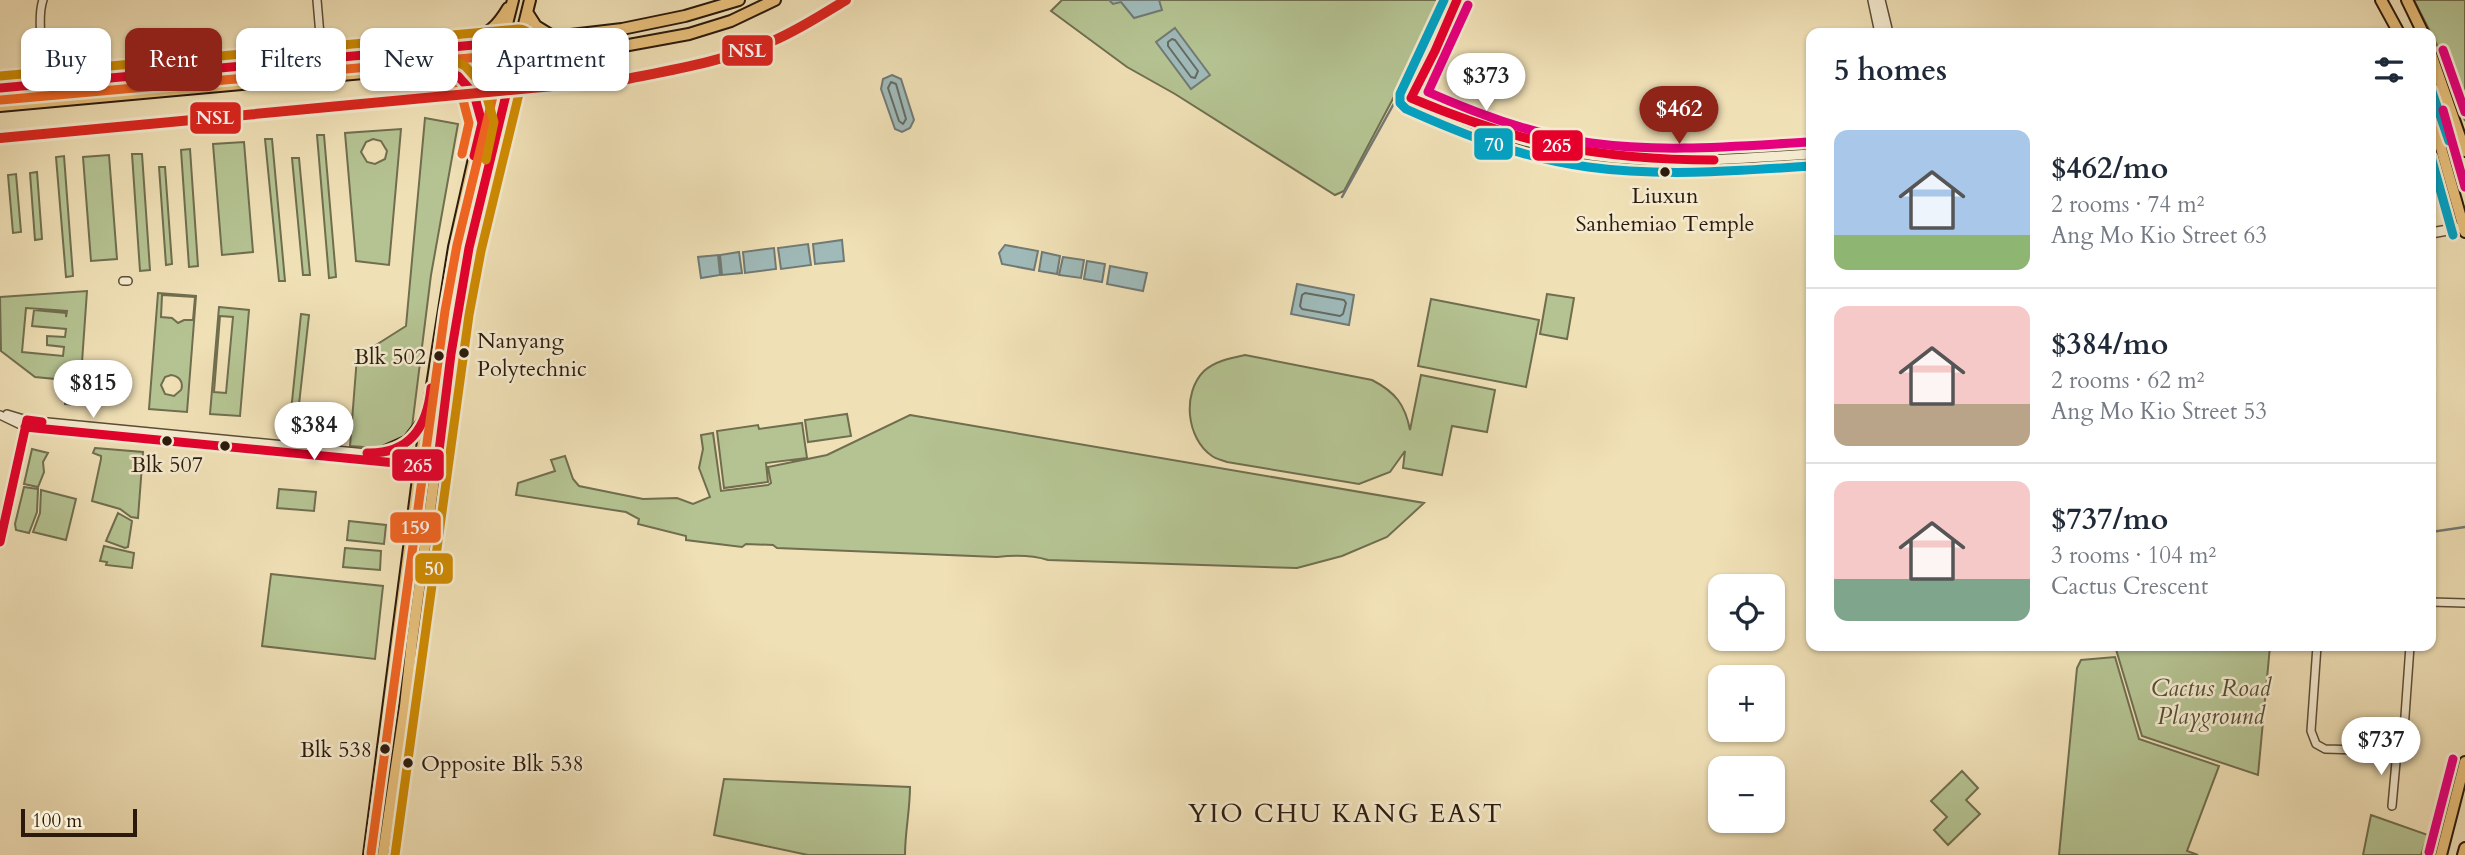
<!DOCTYPE html>
<html lang="en">
<head>
<meta charset="utf-8">
<style>
  :root { --surface:#fff; --page:#f6f6f7; --text:#1f2937; --muted:#747a83; --line:#e0e1e3; --accent:#8f2418 }
  body { margin:0; font-family:Cardo,serif; background:var(--page); color:var(--text); height:100vh; display:flex; flex-direction:column; font-size:26px; white-space:nowrap }
  * { box-sizing:border-box; margin:0 }
  p { font-size:23px; color:var(--muted) }
  .icon { flex:none; width:38px; height:38px; fill:none; stroke:currentColor; stroke-width:2; stroke-linecap:round; stroke-linejoin:round }
  .map { position:relative; flex:1; overflow:hidden }
  .side { position:absolute; left:1806px; top:28px; width:630px; height:623px; display:flex; flex-direction:column; background:var(--surface); border-radius:14px; box-shadow:0 2px 5px #0004 }
  .side>* { flex:none }
  .guide { position:absolute; left:21px; top:28px; width:665px; height:63px; display:flex; gap:14px }
  .buttons { position:absolute; left:1708px; top:574px; display:grid; gap:14px }
  .buttons a { display:grid; place-items:center; width:77px; height:77px; border-radius:14px; background:var(--surface); box-shadow:0 2px 5px #0004; font-size:35px }
  .scale { position:absolute; left:21px; bottom:18px; width:116px; box-sizing:border-box; padding-left:7px; border:4px solid #2b1a0c; border-top:0; font-size:19px; line-height:24px; white-space:nowrap; color:#2b1a0c; -webkit-text-stroke:5px #f5ebd0; paint-order:stroke }
  .price { position:absolute; translate:-50% -60px; padding:0 16px; border-radius:24px; background:#fff; color:#222; font-size:23px; line-height:46px; filter:drop-shadow(0 2px 4px #0008) }
  .price::after { content:''; position:absolute; left:50%; top:42px; width:21px; height:16px; margin-left:-10px; background:inherit; clip-path:polygon(0 0,100% 0,50% 100%) }
  .price.current { background:var(--accent); color:#fff }
  ul { padding:0; list-style:none }
  li { display:flex; align-items:center; gap:21px; height:175px; padding:0 28px }
  li+li { border-top:2px solid var(--line) }
  li span { display:grid; place-items:center; flex:none; width:196px; height:140px; border-radius:14px; color:#555 }
  li>.icon { margin-inline-start:auto }
  span .icon { width:84px; height:84px; fill:#fffc; stroke-width:1 }
  li b { font-size:30px }
  h2 { display:flex; justify-content:space-between; align-items:center; height:84px; padding:0 28px; font-size:30px }
  .tag { padding:0 24px; border-radius:14px; background:var(--surface); box-shadow:0 2px 5px #0004; font-size:24px; line-height:63px }
  .tag.current { background:var(--accent); color:#fff }
  .map>svg:first-child { display:block }
  .green { fill:#b5c392; stroke:#706e4f; stroke-width:2; fill-rule:evenodd }
  .water { fill:#9fbab9; stroke:#717a74; stroke-width:2 }
  .lines { fill:none; stroke-linecap:round; stroke-linejoin:round }
  .shore { stroke:#656a62; stroke-width:2 }
  .stream { stroke:#717a74; stroke-width:2.5 }
  .minor-casing { stroke:#5c4c36; stroke-width:10 }
  .tertiary-casing { stroke:#5c4c36; stroke-width:12 }
  .primary-casing { stroke:#2b1a0c; stroke-width:14 }
  .minor { stroke:#f5ebd0; stroke-width:7 }
  .tertiary { stroke:#f5ebd0; stroke-width:9 }
  .primary { stroke:#e8c07b; stroke-width:10 }
  .bus-1-casing { stroke:#f5ebd0; stroke-width:14 }
  .bus-2-casing { stroke:#f5ebd0; stroke-width:14 }
  .bus-3-casing { stroke:#f5ebd0; stroke-width:14 }
  .bus-4-casing { stroke:#f5ebd0; stroke-width:14 }
  .bus-5-casing { stroke:#f5ebd0; stroke-width:14 }
  .bus-1 { stroke:#e4002b; stroke-width:9 }
  .bus-2 { stroke:#f26522; stroke-width:9 }
  .bus-3 { stroke:#ce8a02; stroke-width:9 }
  .bus-4 { stroke:#02a2c4; stroke-width:9 }
  .bus-5 { stroke:#e5007d; stroke-width:9 }
  .metro-1-casing { stroke:#f5ebd0; stroke-width:16 }
  .metro-1 { stroke:#dc241f; stroke-width:10 }
  .bus-dot { fill:#2b1a0c; stroke:#f5ebd0; stroke-width:2.5 }
  .labels { text-anchor:middle; stroke-width:5; stroke-linejoin:round; paint-order:stroke }
  .bus-label { font-size:22px; fill:#2b1a0c; stroke:#f5ebd0 }
  .park-label { font-size:24px; font-style:italic; fill:#544d34; stroke:#f5ebd0 }
  .neighbourhood-label { font-size:26px; letter-spacing:2px; fill:#2b1a0c; stroke:#f5ebd0 }
  .line-badge { stroke:#f5ebd0; stroke-width:2.5 }
  .badge-label { font-size:19px; text-anchor:middle; font-weight:bold; fill:#fff }
</style>
</head>
<body>
<div class="map">
<svg width="2465" height="855" viewBox="0 0 2465 855">
  <rect width="100%" height="100%" fill="#f0e0b6"/>
  <filter id="stains"><feTurbulence type="fractalNoise" baseFrequency=".00286" numOctaves="4"/><feColorMatrix values="0 0 0 0 .2 0 0 0 0 .09 0 0 0 0 .02 0 0 0 .5 -.17"/></filter>
  <radialGradient id="worn" r=".72"><stop offset=".6" stop-color="#630" stop-opacity="0"/><stop offset="1" stop-color="#630" stop-opacity=".3"/></radialGradient>
  <path class="green" d="M 1062,0 L 1441,0 L 1422,44 L 1344,191 L 1335,195 L 1175,94 L 1127,67 L 1051,11 Z
    M 2414,0 L 2465,0 L 2465,121 L 2441,53 Z
    M 425,118 L 458,124 L 431,275 L 411,435 C 388,451 376,448 350,446 L 357,357 L 406,326 Z
    M 401,129 L 389,265 L 356,261 L 345,133 ZM 373,139 L 381,141 L 387,151 L 385,159 L 375,164 L 367,162 L 361,152 L 366,142 Z
    M 317,135 L 324,135 L 336,277 L 329,278 Z
    M 265,139 L 272,139 L 285,281 L 279,281 Z
    M 244,142 L 253,252 L 222,255 L 213,144 Z
    M 190,149 L 198,266 L 189,267 L 181,150 Z
    M 132,154 L 142,154 L 150,270 L 140,271 Z
    M 109,155 L 117,259 L 91,261 L 83,157 Z
    M 64,156 L 73,276 L 66,277 L 56,157 Z
    M 292,158 L 299,158 L 310,275 L 303,275 Z
    M 159,167 L 165,167 L 172,264 L 166,265 Z
    M 37,172 L 42,239 L 35,240 L 30,173 Z
    M 16,174 L 21,232 L 13,233 L 8,175 Z
    M 87,291 L 79,405 L 65,404 L 65,380 L 35,377 L 1,351 L 0,297 ZM 26,308 L 67,311 L 66,317 L 66,313 L 34,310 L 32,326 L 66,329 L 65,337 L 47,336 L 47,345 L 64,347 L 63,356 L 22,352 Z
    M 158,293 L 196,296 L 187,412 L 149,409 ZM 162,295 L 195,297 L 193,320 L 184,320 L 178,323 L 172,318 L 161,317 ZM 171,375 C 179,376 184,382 181,390 L 174,396 L 165,394 L 161,385 L 165,377 Z
    M 1547,294 L 1574,298 L 1567,339 L 1540,334 Z
    M 1431,299 L 1539,320 L 1526,387 L 1418,366 Z
    M 219,307 L 249,310 L 240,416 L 210,414 ZM 220,316 L 233,317 L 226,393 L 214,392 Z
    M 301,314 L 309,315 L 297,422 L 290,421 Z
    M 1245,355 L 1372,380 C 1395,392 1405,404 1410,430 L 1421,375 L 1495,390 L 1487,432 L 1452,426 L 1442,475 L 1403,468 L 1405,451 L 1390,472 L 1359,484 L 1227,462 C 1222,460 1216,459 1212,456 C 1186,438 1182,393 1204,371 C 1215,361 1231,358 1245,355 Z
    M 847,414 L 851,436 L 808,442 L 805,420 Z
    M 910,415 L 1424,503 L 1387,537 L 1342,556 L 1297,568 L 1048,560 C 1032,555 1014,555 997,557 L 777,548 L 773,545 L 746,544 L 742,547 L 686,540 L 686,536 L 638,524 L 639,519 L 626,512 L 516,495 L 518,483 L 555,471 L 551,460 L 565,456 L 573,479 L 579,486 L 643,499 L 677,498 L 693,504 L 710,497 L 699,468 L 703,449 L 701,435 L 713,433 L 721,491 L 768,485 L 771,483 L 768,467 L 827,455 Z
    M 802,423 L 807,458 L 766,463 L 768,482 L 724,488 L 717,431 L 758,425 L 759,429 Z
    M 95,448 L 143,452 L 138,518 L 131,517 L 120,509 L 92,501 L 101,459 L 101,456 L 93,453 Z
    M 32,449 L 48,453 L 43,462 L 44,472 L 38,487 L 24,484 Z
    M 24,487 L 38,489 L 37,512 L 29,533 L 16,530 L 15,524 Z
    M 279,489 L 316,492 L 314,511 L 277,508 Z
    M 41,490 L 76,499 L 66,540 L 33,532 L 40,513 Z
    M 118,513 L 132,521 L 128,547 L 125,548 L 106,541 Z
    M 349,521 L 386,525 L 384,544 L 347,540 Z
    M 104,546 L 134,553 L 132,568 L 106,565 L 107,562 L 100,561 Z
    M 345,548 L 381,551 L 380,570 L 343,567 Z
    M 271,574 L 383,586 L 375,659 L 262,646 Z
    M 2115,646 L 2270,646 L 2258,775 L 2142,736 Z
    M 2115,657 L 2139,739 L 2219,766 L 2187,851 L 2198,855 L 2059,855 L 2077,668 L 2081,660 Z
    M 1962,771 L 1978,788 L 1966,800 L 1980,814 L 1948,845 L 1934,830 L 1947,817 L 1931,801 Z
    M 724,779 L 910,787 C 910,810 905,832 905,855 L 808,855 L 714,835 Z
    M 2371,815 L 2428,835 L 2421,855 L 2363,855 Z"/>
  <path class="water" d="M 1109,0 L 1159,0 L 1162,10 L 1134,18 L 1121,2 L 1113,4 Z
    M 1175,28 L 1210,75 L 1191,89 L 1156,42 Z
    M 892,75 L 901,79 L 914,120 L 910,128 L 902,132 L 895,129 L 881,89 L 883,79 Z
    M 842,240 L 844,261 L 815,264 L 813,244 Z
    M 808,244 L 811,265 L 781,269 L 778,248 Z
    M 1005,245 L 1038,251 L 1034,270 L 1002,264 L 999,253 Z
    M 774,248 L 776,269 L 745,273 L 743,252 Z
    M 739,252 L 742,273 L 722,275 L 720,255 Z
    M 1042,252 L 1060,256 L 1057,274 L 1039,271 Z
    M 718,255 L 720,275 L 701,278 L 698,257 Z
    M 1063,257 L 1084,260 L 1081,278 L 1059,275 Z
    M 1087,261 L 1105,264 L 1102,282 L 1084,279 Z
    M 1110,266 L 1147,273 L 1143,291 L 1107,284 Z
    M 1297,284 L 1354,295 L 1349,325 L 1291,314 Z"/>
  <g class="lines">
    <path class="shore" d="M 1172,39 L 1175,40 L 1198,71 L 1195,78 L 1191,77 L 1168,46 L 1168,42 Z
      M 891,82 L 896,84 L 906,119 L 903,124 L 899,121 L 888,88 Z
      M 1305,293 L 1344,300 L 1346,303 L 1343,314 L 1340,316 L 1302,309 L 1300,306 L 1302,295 Z"/>
    <path class="stream" d="M 1342,197 L 1422,53 L 1445,0
      M 2431,532 L 2465,527"/>
    <g class="minor-casing">
      <path id="minor" d="M 43,0 C 37,16 42,64 48,81 C 50,88 55,95 60,101
        M 317,0 L 322,59
        M 48,46 L 51,65 L 65,83
        M 123,281 L 128,281
        M 7,414 L 27,420 L 438,460
        M 0,415 L 25,427 L 437,467
        M 0,542 L 26,424
        M 2431,602 L 2465,603
        M 2317,646 L 2311,731 L 2316,744 L 2325,749 L 2397,751
        M 2392,806 L 2397,751 L 2403,744 L 2410,646"/>
    </g>
    <g class="tertiary-casing">
      <path id="tertiary" d="M 1457,0 L 1435,51 L 1411,98 C 1476,127 1544,152 1614,158 C 1680,164 1746,158 1811,154
        M 1873,0 L 1880,33
        M 1880,0 L 1888,33
        M 1420,102 L 1458,25 L 1466,0
        M 2431,233 L 2465,227"/>
    </g>
    <g class="primary-casing">
      <path id="primary" d="M 2381,0 L 2399,33
        M 2407,0 L 2423,33
        M 527,12 L 536,26 L 554,37
        M 469,41 C 488,35 498,25 508,8
        M 2431,54 L 2465,151
        M 440,68 C 468,80 473,91 481,120
        M 0,88 L 503,43 L 622,29 L 685,16 L 739,0
        M 509,88 L 526,69 L 541,60
        M 0,106 L 585,53 L 689,34 L 731,21 L 775,0
        M 2431,113 L 2465,232
        M 379,454 L 408,441 L 425,419
        M 369,855 L 422,448 L 454,247 L 482,123 L 513,0
        M 383,855 L 405,706 L 412,641 L 457,313 L 469,248 L 530,0
        M 2441,855 L 2465,762
        M 2463,855 L 2465,848"/>
    </g>
    <use href="#minor" class="minor"/>
    <use href="#tertiary" class="tertiary"/>
    <use href="#primary" class="primary"/>
    <g class="bus-1-casing">
      <path id="bus-1" d="M 1457,0 L 1435,51 L 1411,98 C 1518,143 1598,160 1714,160
        M 403,69 L 436,66 L 458,76 L 474,94 L 482,123 L 474,156
        M 0,88 L 519,41 L 469,248 L 451,354 L 437,467 L 25,427
        M 367,453 C 410,454 427,427 431,388
        M 0,542 L 27,420 L 42,422"/>
    </g>
    <g class="bus-2-casing">
      <path id="bus-2" d="M 405,81 L 434,79 L 451,86 L 463,100 L 469,123 L 462,154
        M 1,100 L 503,55 L 457,245 L 445,311 L 371,853"/>
    </g>
    <g class="bus-3-casing">
      <path id="bus-3" d="M 403,57 L 440,54 L 465,66 L 484,87 L 494,122 L 486,160
        M 0,76 L 518,29 C 527,29 532,35 531,44 L 481,251 L 469,315 L 395,855"/>
    </g>
    <g class="bus-4-casing">
      <path id="bus-4" d="M 1444,0 L 1400,94 L 1400,103 L 1406,109 C 1464,135 1525,159 1588,167 C 1662,177 1737,171 1811,166
        M 2431,89 L 2449,141
        M 2431,157 L 2453,235"/>
    </g>
    <g class="bus-5-casing">
      <path id="bus-5" d="M 1468,5 L 1428,92 C 1480,115 1534,135 1591,143 C 1664,153 1737,146 1810,142
        M 2443,50 L 2465,112
        M 2443,110 L 2465,187
        M 2429,852 L 2453,759"/>
    </g>
    <use href="#bus-1" class="bus-1"/>
    <use href="#bus-2" class="bus-2"/>
    <use href="#bus-3" class="bus-3"/>
    <use href="#bus-4" class="bus-4"/>
    <use href="#bus-5" class="bus-5"/>
    <g class="metro-1-casing">
      <path id="metro-1" d="M 0,138 L 627,79 C 677,69 728,60 775,40 C 800,29 823,14 846,0"/>
    </g>
    <use href="#metro-1" class="metro-1"/>
  </g>
  <g class="bus-dot">
    <circle cx="1665" cy="172" r="6"/>
    <circle cx="464" cy="353" r="6"/>
    <circle cx="439" cy="356" r="6"/>
    <circle cx="167" cy="441" r="6"/>
    <circle cx="225" cy="446" r="6"/>
    <circle cx="385" cy="749" r="6"/>
    <circle cx="408" cy="763" r="6"/>
  </g>
  <g class="labels">
    <g class="bus-label">
      <text x="1665" y="203">Liuxun<tspan x="1665" dy="28">Sanhemiao Temple</tspan></text>
      <text x="477" y="348" text-anchor="start">Nanyang<tspan x="477" dy="28">Polytechnic</tspan></text>
      <text x="426" y="364" text-anchor="end">Blk 502</text>
      <text x="167" y="472">Blk 507</text>
      <text x="372" y="757" text-anchor="end">Blk 538</text>
      <text x="421" y="771" text-anchor="start">Opposite Blk 538</text>
    </g>
    <g class="park-label">
      <text x="2211" y="696">Cactus Road<tspan x="2211" dy="28">Playground</tspan></text>
    </g>
    <g class="neighbourhood-label">
      <text x="1346" y="822">YIO CHU KANG EAST</text>
    </g>
  </g>
  <g class="line-badge">
    <rect x="721" y="34" width="53" height="33" rx="7" fill="#dc241f"/>
    <rect x="189" y="101" width="53" height="34" rx="7" fill="#dc241f"/>
    <rect x="1473" y="127" width="41" height="34" rx="7" fill="#02a2c4"/>
    <rect x="1531" y="129" width="53" height="33" rx="7" fill="#e4002b"/>
    <rect x="391" y="448" width="54" height="34" rx="7" fill="#e4002b"/>
    <rect x="389" y="511" width="53" height="33" rx="7" fill="#f26522"/>
    <rect x="414" y="552" width="40" height="33" rx="7" fill="#ce8a02"/>
  </g>
  <g class="badge-label">
    <text x="747" y="57">NSL</text>
    <text x="215" y="124">NSL</text>
    <text x="1494" y="151">70</text>
    <text x="1557" y="152">265</text>
    <text x="418" y="472">265</text>
    <text x="415" y="534">159</text>
    <text x="434" y="575">50</text>
  </g>
  <rect width="100%" height="100%" filter="url(#stains)"/>
  <rect width="100%" height="100%" fill="url(#worn)"/>
</svg>
<div class="buttons">
<a><svg class="icon" aria-label="locate" viewBox="0 0 24 24"><circle cx="12" cy="12" r="6"/><path d="M12 2v4M12 18v4M2 12h4M18 12h4"/></svg></a>
<a>+</a>
<a>−</a>
</div>
<div class="scale">100 m</div>
<b class="price" style="left:1486px;top:113px">$373</b>
<b class="price current" style="left:1679px;top:146px">$462</b>
<b class="price" style="left:93px;top:420px">$815</b>
<b class="price" style="left:314px;top:462px">$384</b>
<b class="price" style="left:2381px;top:777px">$737</b>
<div class="guide">
<a class="tag">Buy</a>
<a class="tag current">Rent</a>
<a class="tag">Filters</a>
<a class="tag">New</a>
<a class="tag">Apartment</a>
</div>
<section class="side">
<h2>5 homes<svg class="icon" aria-label="filters" viewBox="0 0 24 24"><path d="M4 7h16M4 17h16"/><circle cx="9" cy="7" r="2"/><circle cx="15" cy="17" r="2"/></svg></h2>
<ul>
<li><span style="background:linear-gradient(#a9c7e8 75%,#8fb573 0)"><svg class="icon" aria-label="home" viewBox="0 0 24 24"><path d="M3 11l9-7 9 7M6 9v11h12V9"/></svg></span><div><b>$462/mo</b><p>2 rooms · 74 m²</p><p>Ang Mo Kio Street 63</p></div></li>
<li><span style="background:linear-gradient(#f6c9c9 70%,#b9a48a 0)"><svg class="icon" aria-label="home" viewBox="0 0 24 24"><path d="M3 11l9-7 9 7M6 9v11h12V9"/></svg></span><div><b>$384/mo</b><p>2 rooms · 62 m²</p><p>Ang Mo Kio Street 53</p></div></li>
<li><span style="background:linear-gradient(#f6c9c9 70%,#7fa58c 0)"><svg class="icon" aria-label="home" viewBox="0 0 24 24"><path d="M3 11l9-7 9 7M6 9v11h12V9"/></svg></span><div><b>$737/mo</b><p>3 rooms · 104 m²</p><p>Cactus Crescent</p></div></li>
</ul>
</section>
</div>
</body>
</html>
